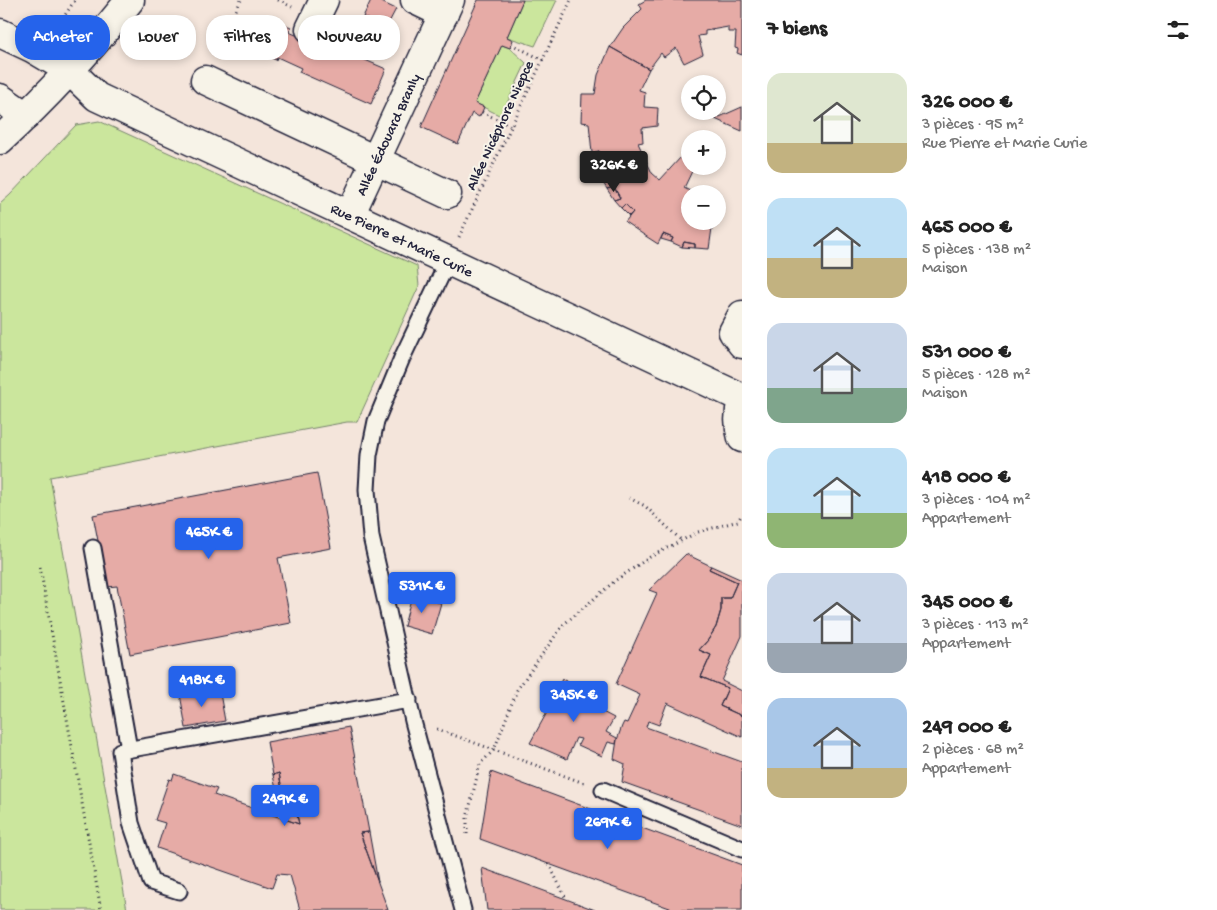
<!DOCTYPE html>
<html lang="fr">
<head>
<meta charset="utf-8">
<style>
  :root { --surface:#fff; --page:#f2f2f2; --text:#222; --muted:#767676; --accent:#2563eb }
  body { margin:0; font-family:"Gochi Hand",sans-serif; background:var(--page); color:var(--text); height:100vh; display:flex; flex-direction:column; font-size:19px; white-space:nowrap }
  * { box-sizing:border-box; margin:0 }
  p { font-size:16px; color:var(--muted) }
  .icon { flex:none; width:28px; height:28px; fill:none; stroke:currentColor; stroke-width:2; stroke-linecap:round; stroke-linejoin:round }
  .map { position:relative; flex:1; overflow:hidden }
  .side { display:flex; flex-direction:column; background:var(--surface); width:475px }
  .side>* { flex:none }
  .guide { position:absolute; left:15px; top:15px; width:475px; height:45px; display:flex; gap:10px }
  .fabs { position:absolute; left:681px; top:75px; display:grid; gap:10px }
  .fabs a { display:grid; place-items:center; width:45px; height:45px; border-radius:50%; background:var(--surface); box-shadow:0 2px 8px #0003; font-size:25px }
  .price { position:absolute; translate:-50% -42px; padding:0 11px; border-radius:5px; background:var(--accent); color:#fff; font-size:16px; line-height:32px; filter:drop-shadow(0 1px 2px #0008) }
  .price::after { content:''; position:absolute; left:50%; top:30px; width:15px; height:11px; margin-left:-8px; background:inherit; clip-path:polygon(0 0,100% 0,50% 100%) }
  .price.active { background:#222; color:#fff }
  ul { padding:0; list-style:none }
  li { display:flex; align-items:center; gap:15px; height:125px; padding:0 25px }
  li span { display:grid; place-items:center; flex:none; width:140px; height:100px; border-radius:15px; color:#555 }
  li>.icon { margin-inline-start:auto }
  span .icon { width:60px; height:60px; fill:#fffc; stroke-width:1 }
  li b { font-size:21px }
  h2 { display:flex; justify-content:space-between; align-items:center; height:60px; padding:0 25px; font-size:21px }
  .tag { padding:0 18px; border-radius:20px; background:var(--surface); box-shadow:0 2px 8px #0003; font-size:18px; line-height:45px }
  .tag.active { background:var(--accent); color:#fff }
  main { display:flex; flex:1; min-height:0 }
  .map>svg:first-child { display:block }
  .green { fill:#cbe69d; stroke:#76846c }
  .building { fill:#e6aba6; stroke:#22223b }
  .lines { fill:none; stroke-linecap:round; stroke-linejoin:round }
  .service-casing { stroke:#22223b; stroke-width:19 }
  .minor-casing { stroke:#22223b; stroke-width:31 }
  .tertiary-casing { stroke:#22223b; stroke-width:31 }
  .path { stroke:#22223b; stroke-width:3; stroke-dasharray:1 4; stroke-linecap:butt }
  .service { stroke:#f7f3e8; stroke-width:15 }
  .minor { stroke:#f7f3e8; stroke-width:28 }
  .tertiary { stroke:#f7f3e8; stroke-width:28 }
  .labels { text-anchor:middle; stroke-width:4; stroke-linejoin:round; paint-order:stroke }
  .street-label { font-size:15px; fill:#22223b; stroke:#f7f3e8 }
</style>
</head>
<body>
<main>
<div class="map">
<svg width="742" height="910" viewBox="0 0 742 910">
  <rect width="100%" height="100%" fill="#f4e5db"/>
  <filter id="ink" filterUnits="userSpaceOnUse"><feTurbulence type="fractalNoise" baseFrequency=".02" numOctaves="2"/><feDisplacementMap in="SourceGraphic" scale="10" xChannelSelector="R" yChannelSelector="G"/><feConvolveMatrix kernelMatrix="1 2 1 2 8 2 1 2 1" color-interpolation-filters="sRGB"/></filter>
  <g filter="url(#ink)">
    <path class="green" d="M 523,0 L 557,0 L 535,46 L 507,37 Z
      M 502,45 L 510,48 L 526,63 L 501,116 L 475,103 Z
      M 99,121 L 417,266 L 419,286 L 357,422 L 347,422 L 50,477 L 127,910 L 0,910 L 0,204 L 10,195 L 76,125 Z"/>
    <path class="building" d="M 371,0 L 377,0 L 396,9 L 386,28 L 363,17 Z
      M 478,0 L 523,0 L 507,37 L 513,40 L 510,48 L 502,45 L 475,103 L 484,107 L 482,112 L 479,117 L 472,113 L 458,144 L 421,127 Z
      M 646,0 L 742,0 L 742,55 L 737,53 L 738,49 L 735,48 L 736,32 L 728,32 L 728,27 L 705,31 L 705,35 L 698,36 L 703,54 L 684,63 L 676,48 L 664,57 L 661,53 L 649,69 L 610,47 L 623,28 L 642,9 L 639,4 Z
      M 264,15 L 291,27 L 289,32 L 312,42 L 314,38 L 386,69 L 371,104 L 299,72 L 301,68 L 277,57 L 276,60 L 249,48 Z
      M 610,47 L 649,69 L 639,90 L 645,92 L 644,107 L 658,108 L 657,126 L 642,128 L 643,142 L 638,143 L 652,173 L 660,180 L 681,157 L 690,164 L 690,166 L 694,167 L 684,188 L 696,194 L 690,194 L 690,221 L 713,221 L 709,249 L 695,248 L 695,244 L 684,242 L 682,247 L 671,242 L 673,238 L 663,234 L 658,244 L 644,235 L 625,222 L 633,212 L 625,204 L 621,208 L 614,200 L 620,198 L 614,187 L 607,189 L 600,178 L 595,164 L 603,162 L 599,151 L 592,153 L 589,123 L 581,122 L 582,94 L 595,94 L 598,75 Z
      M 742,107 L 742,131 L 715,119 Z
      M 599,151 L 603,162 L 595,164 L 592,153 Z
      M 614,187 L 620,198 L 614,200 L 607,189 Z
      M 625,204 L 633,212 L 629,216 L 621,208 Z
      M 663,234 L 673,238 L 671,242 L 661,239 Z
      M 684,242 L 695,244 L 695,248 L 682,247 Z
      M 317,473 L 331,548 L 278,558 L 291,623 L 130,654 L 117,586 L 107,587 L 93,515 Z
      M 686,554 L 711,566 L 709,569 L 737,582 L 730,598 L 721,598 L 721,610 L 716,627 L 708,640 L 699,650 L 711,655 L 701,677 L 728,688 L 720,706 L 742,716 L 742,737 L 667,703 L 659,725 L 648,721 L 646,727 L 742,762 L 742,825 L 622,782 L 625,764 L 614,759 L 617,740 L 622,726 L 624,722 L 627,723 L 640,695 L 616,684 L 657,593 L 649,590 Z
      M 711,566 L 742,580 L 742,636 L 722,681 L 742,691 L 742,716 L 720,706 L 728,688 L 701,677 L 711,655 L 699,650 L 708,640 L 716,627 L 721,610 L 721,598 L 730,598 L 737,582 L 709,569 Z
      M 412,595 L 441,603 L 432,634 L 404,626 Z
      M 562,679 L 598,697 L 593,707 L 614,718 L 606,732 L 617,738 L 616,744 L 608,742 L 602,756 L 578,745 L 581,739 L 576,738 L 567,759 L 530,743 L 550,707 L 548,706 Z
      M 219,688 L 225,721 L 186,728 L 180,694 Z
      M 349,727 L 369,832 L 360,833 L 388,910 L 300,910 L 290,875 L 277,874 L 272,888 L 157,848 L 165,823 L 155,820 L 169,779 L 172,780 L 174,774 L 217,789 L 214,795 L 299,824 L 291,788 L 282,790 L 279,773 L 273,775 L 267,742 Z
      M 491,772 L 742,865 L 742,910 L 675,910 L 480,839 Z
      M 279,773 L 282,790 L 291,788 L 299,824 L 282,818 L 273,775 Z
      M 369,832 L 378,882 L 360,833 Z
      M 482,868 L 566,899 L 595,910 L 487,910 Z"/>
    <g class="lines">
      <g class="service-casing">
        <path id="service" d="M 448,261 L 402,358 L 376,421 L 369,455 L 367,490 L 371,537 L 413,721 L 463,910
          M 93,548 L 129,749
          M 603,790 L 742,849
          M 179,891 L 151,882 L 131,823 L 120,751 L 409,700"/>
      </g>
      <g class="minor-casing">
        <g id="minor">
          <path d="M 415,0 L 444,14"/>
          <path d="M 310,29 L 324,0"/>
          <path id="s1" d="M 0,33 L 32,48 L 69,70 L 97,97 L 742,398"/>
          <path d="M 205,80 L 447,194"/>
          <path d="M 0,98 L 26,116"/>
          <path id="s2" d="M 350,215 L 450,0"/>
          <path d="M 742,315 L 733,332 L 742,344"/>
          <path d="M 742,401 C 738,414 738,425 742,438"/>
        </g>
      </g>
      <g class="tertiary-casing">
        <path id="tertiary" d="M 0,140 C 47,97 90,50 130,0"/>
      </g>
      <path class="path" d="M 278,0 L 292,7
        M 52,29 L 63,18 L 75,0
        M 511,44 L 543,60
        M 216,56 L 241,0
        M 482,112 L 511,126
        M 459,237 L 571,0
        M 629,498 L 645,506 L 682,541
        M 40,567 L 101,910
        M 437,729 L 584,783
        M 467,834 L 467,818 L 480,764 L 494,750 L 517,690 L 563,625 L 616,580 L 650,557 L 698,532 L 738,521 L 742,514
        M 549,864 L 566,899"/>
      <use href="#service" class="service"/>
      <use href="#minor" class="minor"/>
      <use href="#tertiary" class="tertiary"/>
    </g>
  </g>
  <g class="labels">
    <g class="street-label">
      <text transform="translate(499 125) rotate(-65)" y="5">Allée Nicéphore Niepce</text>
      <text dy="5" stroke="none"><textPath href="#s2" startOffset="89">Allée Édouard Branly</textPath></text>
      <text dy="5" stroke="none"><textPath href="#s1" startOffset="454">Rue Pierre et Marie Curie</textPath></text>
    </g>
  </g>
</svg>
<div class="fabs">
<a><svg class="icon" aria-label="locate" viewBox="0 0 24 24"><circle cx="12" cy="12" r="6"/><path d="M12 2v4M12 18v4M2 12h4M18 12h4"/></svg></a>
<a>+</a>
<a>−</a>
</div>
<b class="price active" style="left:614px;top:193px">326K €</b>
<b class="price" style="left:209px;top:560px">465K €</b>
<b class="price" style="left:422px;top:614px">531K €</b>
<b class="price" style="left:202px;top:708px">418K €</b>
<b class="price" style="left:574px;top:723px">345K €</b>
<b class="price" style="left:285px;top:827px">249K €</b>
<b class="price" style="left:608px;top:850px">269K €</b>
<div class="guide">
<a class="tag active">Acheter</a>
<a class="tag">Louer</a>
<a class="tag">Filtres</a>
<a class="tag">Nouveau</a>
</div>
</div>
<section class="side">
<h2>7 biens<svg class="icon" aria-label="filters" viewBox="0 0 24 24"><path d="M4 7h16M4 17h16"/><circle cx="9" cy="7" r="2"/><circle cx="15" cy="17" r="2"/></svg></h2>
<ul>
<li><span style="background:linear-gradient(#dfe7d0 70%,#c2b280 0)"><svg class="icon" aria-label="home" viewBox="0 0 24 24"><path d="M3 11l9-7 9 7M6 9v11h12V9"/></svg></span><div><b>326 000 €</b><p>3 pièces · 95 m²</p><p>Rue Pierre et Marie Curie</p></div></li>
<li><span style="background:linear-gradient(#bfe0f5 60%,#c2b280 0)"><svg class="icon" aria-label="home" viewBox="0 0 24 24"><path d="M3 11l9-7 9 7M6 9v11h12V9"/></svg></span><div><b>465 000 €</b><p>5 pièces · 138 m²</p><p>Maison</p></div></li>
<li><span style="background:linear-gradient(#c9d6e8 65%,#7fa58c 0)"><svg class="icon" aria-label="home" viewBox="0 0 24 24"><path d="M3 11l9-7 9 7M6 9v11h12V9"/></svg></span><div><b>531 000 €</b><p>5 pièces · 128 m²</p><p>Maison</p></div></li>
<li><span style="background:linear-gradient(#bfe0f5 65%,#8fb573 0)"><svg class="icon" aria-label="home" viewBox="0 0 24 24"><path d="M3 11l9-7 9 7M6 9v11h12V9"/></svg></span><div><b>418 000 €</b><p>3 pièces · 104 m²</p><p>Appartement</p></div></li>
<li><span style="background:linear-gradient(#c9d6e8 70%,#9aa5b1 0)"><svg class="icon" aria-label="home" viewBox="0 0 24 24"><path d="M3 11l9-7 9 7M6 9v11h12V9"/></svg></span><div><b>345 000 €</b><p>3 pièces · 113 m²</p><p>Appartement</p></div></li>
<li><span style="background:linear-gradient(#a9c7e8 70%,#c2b280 0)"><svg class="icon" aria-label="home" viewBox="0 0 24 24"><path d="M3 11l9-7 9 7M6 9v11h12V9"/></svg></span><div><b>249 000 €</b><p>2 pièces · 68 m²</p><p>Appartement</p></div></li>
</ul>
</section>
</main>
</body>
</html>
